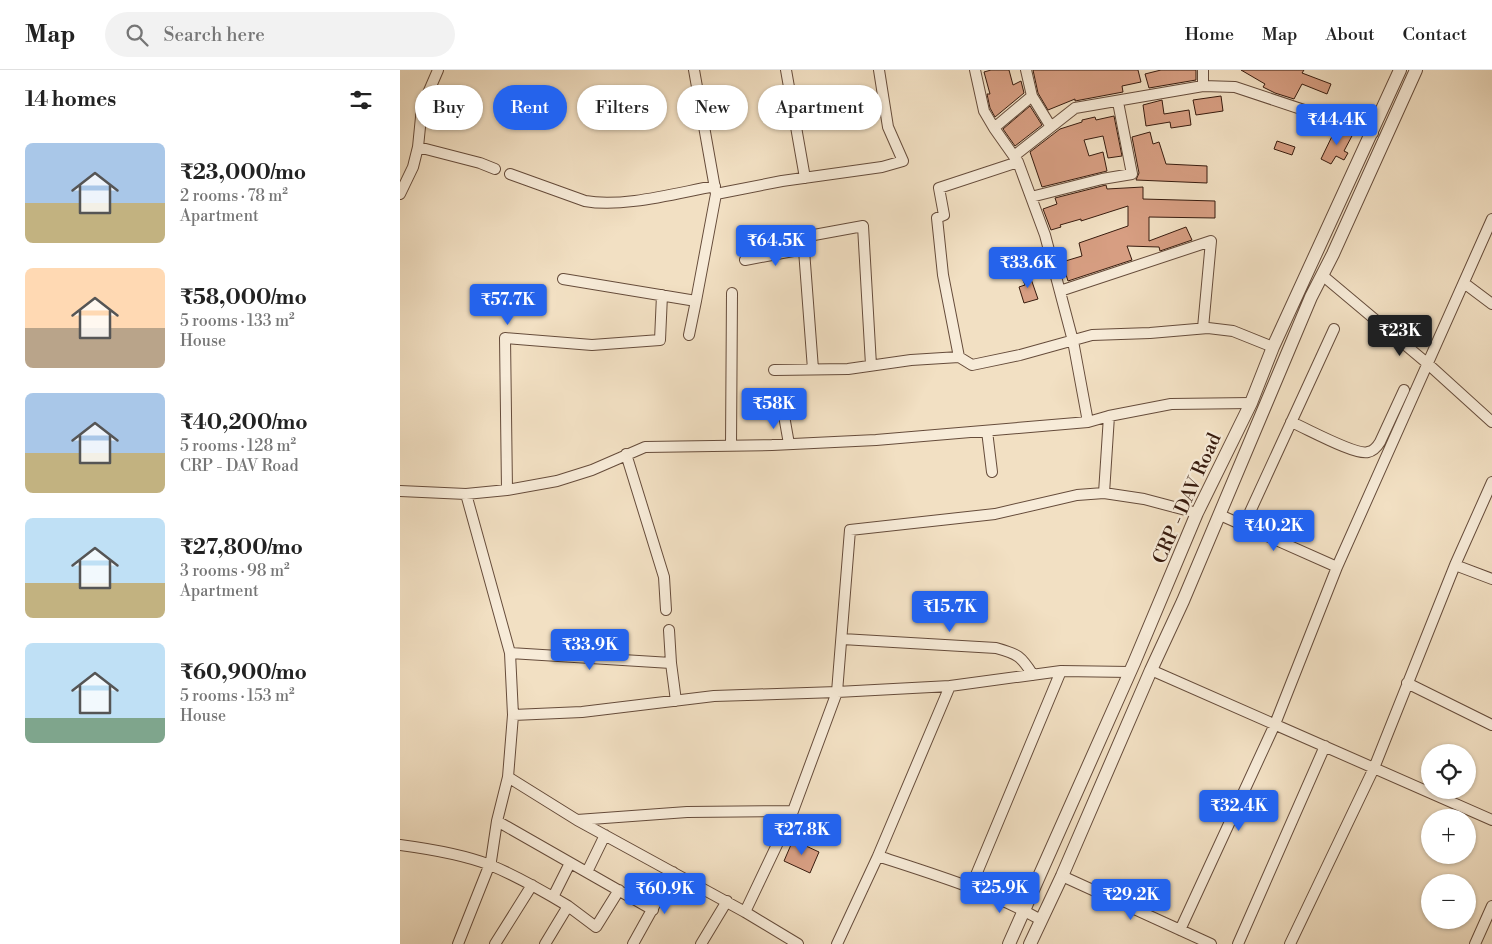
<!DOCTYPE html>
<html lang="en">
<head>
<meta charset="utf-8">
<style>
  :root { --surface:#fff; --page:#f2f2f2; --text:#222; --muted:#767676; --line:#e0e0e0; --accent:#2563eb }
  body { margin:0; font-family:"Libre Bodoni",serif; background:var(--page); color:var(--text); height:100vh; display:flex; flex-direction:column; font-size:19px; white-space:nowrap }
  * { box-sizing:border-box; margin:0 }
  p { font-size:16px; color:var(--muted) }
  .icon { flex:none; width:28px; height:28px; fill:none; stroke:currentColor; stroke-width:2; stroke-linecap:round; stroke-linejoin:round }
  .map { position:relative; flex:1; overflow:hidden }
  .details { display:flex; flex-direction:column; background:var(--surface); width:400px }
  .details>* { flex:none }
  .top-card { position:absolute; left:15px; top:15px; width:475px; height:45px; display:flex; gap:10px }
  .tools { position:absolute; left:1021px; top:674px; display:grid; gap:10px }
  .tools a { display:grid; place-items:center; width:55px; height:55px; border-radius:50%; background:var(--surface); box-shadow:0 1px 4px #0004; font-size:25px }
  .price { position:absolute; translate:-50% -42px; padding:0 11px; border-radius:5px; background:var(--accent); color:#fff; font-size:16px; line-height:32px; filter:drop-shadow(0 1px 2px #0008) }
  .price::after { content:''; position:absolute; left:50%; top:30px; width:15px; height:11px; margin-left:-8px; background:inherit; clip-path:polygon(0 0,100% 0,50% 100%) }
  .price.current { background:#222; color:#fff }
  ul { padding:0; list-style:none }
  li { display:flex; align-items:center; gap:15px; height:125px; padding:0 25px }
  li span { display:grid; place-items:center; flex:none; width:140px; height:100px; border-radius:8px; color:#555 }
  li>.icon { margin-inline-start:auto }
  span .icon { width:60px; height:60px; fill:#fffc; stroke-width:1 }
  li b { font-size:21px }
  h2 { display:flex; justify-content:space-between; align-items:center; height:60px; padding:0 25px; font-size:21px }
  .tag { padding:0 18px; border-radius:22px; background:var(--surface); box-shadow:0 1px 4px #0004; font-size:18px; line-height:45px }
  .tag.current { background:var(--accent); color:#fff }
  header { display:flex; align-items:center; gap:30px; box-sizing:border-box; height:70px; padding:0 25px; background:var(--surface); border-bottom:1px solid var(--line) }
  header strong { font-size:24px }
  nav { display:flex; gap:28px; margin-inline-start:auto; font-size:18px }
  .search { width:350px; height:45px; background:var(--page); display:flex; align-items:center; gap:12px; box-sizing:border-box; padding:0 18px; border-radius:28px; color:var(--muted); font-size:19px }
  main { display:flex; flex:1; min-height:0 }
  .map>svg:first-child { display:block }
  .building { fill:#d79e82; stroke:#371b0e }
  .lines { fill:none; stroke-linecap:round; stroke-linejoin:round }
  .minor-casing { stroke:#664c3b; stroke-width:12 }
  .tertiary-casing { stroke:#664c3b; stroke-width:14 }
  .minor { stroke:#f7ebd8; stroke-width:10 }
  .tertiary { stroke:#f7ebd8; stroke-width:12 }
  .labels { text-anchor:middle; stroke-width:4.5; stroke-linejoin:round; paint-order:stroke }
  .street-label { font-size:19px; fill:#371b0e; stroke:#f7ebd8 }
</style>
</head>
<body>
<header>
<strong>Map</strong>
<div class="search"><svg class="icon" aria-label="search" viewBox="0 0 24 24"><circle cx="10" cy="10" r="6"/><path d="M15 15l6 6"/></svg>Search here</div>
<nav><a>Home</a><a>Map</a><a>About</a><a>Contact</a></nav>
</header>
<main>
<section class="details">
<h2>14 homes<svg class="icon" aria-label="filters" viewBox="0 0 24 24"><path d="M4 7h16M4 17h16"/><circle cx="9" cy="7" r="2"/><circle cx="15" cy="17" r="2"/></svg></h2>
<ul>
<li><span style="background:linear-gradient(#a9c7e8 60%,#c2b280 0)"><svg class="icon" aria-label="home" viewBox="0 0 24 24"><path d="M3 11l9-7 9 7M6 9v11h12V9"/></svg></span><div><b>₹23,000/mo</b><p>2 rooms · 78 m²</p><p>Apartment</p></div></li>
<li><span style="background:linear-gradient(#ffd9b3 60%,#b9a48a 0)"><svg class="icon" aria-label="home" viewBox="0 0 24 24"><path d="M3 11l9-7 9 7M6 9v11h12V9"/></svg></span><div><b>₹58,000/mo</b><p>5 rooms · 133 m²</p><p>House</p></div></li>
<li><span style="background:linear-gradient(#a9c7e8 60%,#c2b280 0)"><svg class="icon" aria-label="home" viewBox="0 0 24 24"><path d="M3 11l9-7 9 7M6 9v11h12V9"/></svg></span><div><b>₹40,200/mo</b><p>5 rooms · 128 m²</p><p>CRP - DAV Road</p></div></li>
<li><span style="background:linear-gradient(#bfe0f5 65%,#c2b280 0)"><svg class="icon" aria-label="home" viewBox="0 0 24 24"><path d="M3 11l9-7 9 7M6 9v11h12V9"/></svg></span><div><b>₹27,800/mo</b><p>3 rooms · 98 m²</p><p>Apartment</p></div></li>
<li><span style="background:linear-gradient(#bfe0f5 75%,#7fa58c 0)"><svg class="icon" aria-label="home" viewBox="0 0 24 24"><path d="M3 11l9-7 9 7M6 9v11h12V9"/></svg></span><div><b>₹60,900/mo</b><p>5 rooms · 153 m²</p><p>House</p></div></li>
</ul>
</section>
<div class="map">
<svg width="1092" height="874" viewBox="0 0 1092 874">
  <rect width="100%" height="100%" fill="#f2e0c3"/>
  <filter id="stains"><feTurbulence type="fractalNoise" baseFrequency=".004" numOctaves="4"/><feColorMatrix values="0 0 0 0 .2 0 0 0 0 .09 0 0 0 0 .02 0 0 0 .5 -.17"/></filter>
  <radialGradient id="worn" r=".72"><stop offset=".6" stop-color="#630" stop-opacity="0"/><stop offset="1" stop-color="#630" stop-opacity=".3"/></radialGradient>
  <path class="building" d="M 591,0 L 609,0 L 613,15 L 621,11 L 624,23 L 595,47 L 590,38 L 587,24 L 590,24 L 584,2 Z
    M 633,0 L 738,0 L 741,12 L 722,16 L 723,22 L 675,31 L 675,29 L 648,40 L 638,23 Z
    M 761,0 L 796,0 L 796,10 L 749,18 L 745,4 Z
    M 841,0 L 904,0 L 902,3 L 931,14 L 927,24 L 902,14 L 894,29 L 875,23 L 863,17 L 865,14 Z
    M 821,26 L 823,41 L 796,45 L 793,30 Z
    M 762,30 L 764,44 L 789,40 L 791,55 L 771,58 L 770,52 L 746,56 L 743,35 Z
    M 630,36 L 642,55 L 615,76 L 603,59 Z
    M 714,46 L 722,86 L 708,88 L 703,66 L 684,70 L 689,86 L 703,82 L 707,101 L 642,117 L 630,82 L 660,59 L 682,52 L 682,50 L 695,47 L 696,50 Z
    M 936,58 L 953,64 L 944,81 L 948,83 L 944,90 L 936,86 L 931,94 L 921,89 Z
    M 750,62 L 753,74 L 759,72 L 766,94 L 807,96 L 807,113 L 736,110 L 739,103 L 732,67 Z
    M 877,71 L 895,77 L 892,85 L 874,79 Z
    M 706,115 L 707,119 L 743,117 L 743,129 L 815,131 L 815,148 L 749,147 L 749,171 L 786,157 L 792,170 L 760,181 L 759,177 L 727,176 L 732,190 L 668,211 L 662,192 L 682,186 L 679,173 L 728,156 L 728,136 L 681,151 L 681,149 L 660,155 L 661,157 L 651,160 L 643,139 L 657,134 L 655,128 Z
    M 629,203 L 638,229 L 624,233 L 619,217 L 625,215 L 621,205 Z
    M 393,770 L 419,782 L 410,803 L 384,791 Z"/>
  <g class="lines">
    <g class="minor-casing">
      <path id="minor" d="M 386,0 L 405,108
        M 575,0 L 584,41 L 594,58 L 618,92 L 645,165 L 673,271 L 688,352
        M 803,0 L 803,16
        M 632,26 L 651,57
        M 594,58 L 632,26 L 626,0
        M 18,77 L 80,93 L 95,99
        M 614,86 L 675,38 L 803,16 L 835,17 L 973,63
        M 110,104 L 185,131 C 223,138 276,123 315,116
        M 0,124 L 13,97 L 18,77 L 22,37 L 38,0
        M 316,124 L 382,111 L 482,97 L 503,91 L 488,57 L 479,0
        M 631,127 L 702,109 L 732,104 L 718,32
        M 345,190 L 404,179
        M 922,205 L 1028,294 L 1092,352
        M 163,209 L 296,231 L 316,124 L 294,0
        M 1064,213 L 1092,234
        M 660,221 L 811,171 L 803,258
        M 289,265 L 296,231
        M 559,287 L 543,205 L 537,148 L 544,145 L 539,118 L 618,92
        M 413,299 L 403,167 L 463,156 L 471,295
        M 374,300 L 448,299 L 511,290 L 559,287 L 572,295 L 620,285 L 692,265 L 750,263 L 808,258 L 833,261 L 873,277
        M 383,340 L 389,374
        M 891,352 C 906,358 956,386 968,382 C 974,381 977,377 980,372 L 1004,320
        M 587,361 L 592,402
        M 331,375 L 332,223
        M 226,384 L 264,507 L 266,540
        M 107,420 L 105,268 L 192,275 L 260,270 L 262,225
        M 0,421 L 66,424 L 107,420 L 157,411 L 192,400 L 245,377 L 372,375 L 476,370 L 688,352 L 709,346 L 771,334 L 851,333
        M 704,423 L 709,346
        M 66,424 L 110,583 L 113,645 L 108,707 L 177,750 L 345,842 L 393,741 L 437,622 L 550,616 L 478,786
        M 820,445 L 937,497
        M 844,455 L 934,259
        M 1055,495 L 1092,509
        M 269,560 L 271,593 L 276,631
        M 442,569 L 596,578 C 618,584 621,586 633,605
        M 110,583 L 271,593
        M 751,600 L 1092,750
        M 1007,613 L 1092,655
        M 550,616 L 661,601 L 730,602
        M 113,645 L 182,642 L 314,626 L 437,622 L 450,460 L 595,444 L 677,425 L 704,423 L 744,429 L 797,443
        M 177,750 L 287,742 L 393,741
        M 97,751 L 253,840
        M 0,775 C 30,779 62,784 90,795 C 117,806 143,821 168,836 L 145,874
        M 187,802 L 205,765
        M 662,806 L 811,874
        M 571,817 L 661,601
        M 153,827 L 170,793
        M 168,836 L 196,857 L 219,820
        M 345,842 L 398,874
        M 780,860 L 875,654 L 937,497 L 1092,149
        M 58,874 L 91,791 L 97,751 L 108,707
        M 95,874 L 132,815
        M 233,874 L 273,802
        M 301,874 L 327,831
        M 437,874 L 478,786 C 533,804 590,821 641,850
        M 838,874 L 925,676
        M 890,874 L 974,698 L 1055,495 L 1092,412
        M 1075,874 L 1092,836"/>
    </g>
    <g class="tertiary-casing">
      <path id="tertiary" d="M 609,874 L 734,593 L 797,443 L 851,333 L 873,277 L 1000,0
        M 630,874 L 662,806 L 751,600 L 783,531 L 911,227 L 933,184 L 1016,0"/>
    </g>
    <use href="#minor" class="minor"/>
    <use href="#tertiary" class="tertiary"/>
  </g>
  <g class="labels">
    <g class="street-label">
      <text transform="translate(786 428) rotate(-66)" y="7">CRP - DAV Road</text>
    </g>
  </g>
  <rect width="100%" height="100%" filter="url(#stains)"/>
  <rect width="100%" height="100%" fill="url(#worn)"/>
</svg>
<div class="tools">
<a><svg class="icon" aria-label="locate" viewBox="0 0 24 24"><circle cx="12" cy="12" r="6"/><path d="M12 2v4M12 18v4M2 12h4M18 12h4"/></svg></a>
<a>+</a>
<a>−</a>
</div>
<b class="price" style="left:937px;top:76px">₹44.4K</b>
<b class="price" style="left:376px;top:197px">₹64.5K</b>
<b class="price" style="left:628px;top:219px">₹33.6K</b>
<b class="price" style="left:108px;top:256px">₹57.7K</b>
<b class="price current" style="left:1000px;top:287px">₹23K</b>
<b class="price" style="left:374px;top:360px">₹58K</b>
<b class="price" style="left:874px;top:482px">₹40.2K</b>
<b class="price" style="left:550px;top:563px">₹15.7K</b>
<b class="price" style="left:190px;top:601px">₹33.9K</b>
<b class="price" style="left:839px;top:762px">₹32.4K</b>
<b class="price" style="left:402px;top:786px">₹27.8K</b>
<b class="price" style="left:600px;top:844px">₹25.9K</b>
<b class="price" style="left:265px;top:845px">₹60.9K</b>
<b class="price" style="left:731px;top:851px">₹29.2K</b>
<div class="top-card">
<a class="tag">Buy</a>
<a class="tag current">Rent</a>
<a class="tag">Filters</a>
<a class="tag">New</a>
<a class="tag">Apartment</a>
</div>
</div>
</main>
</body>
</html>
